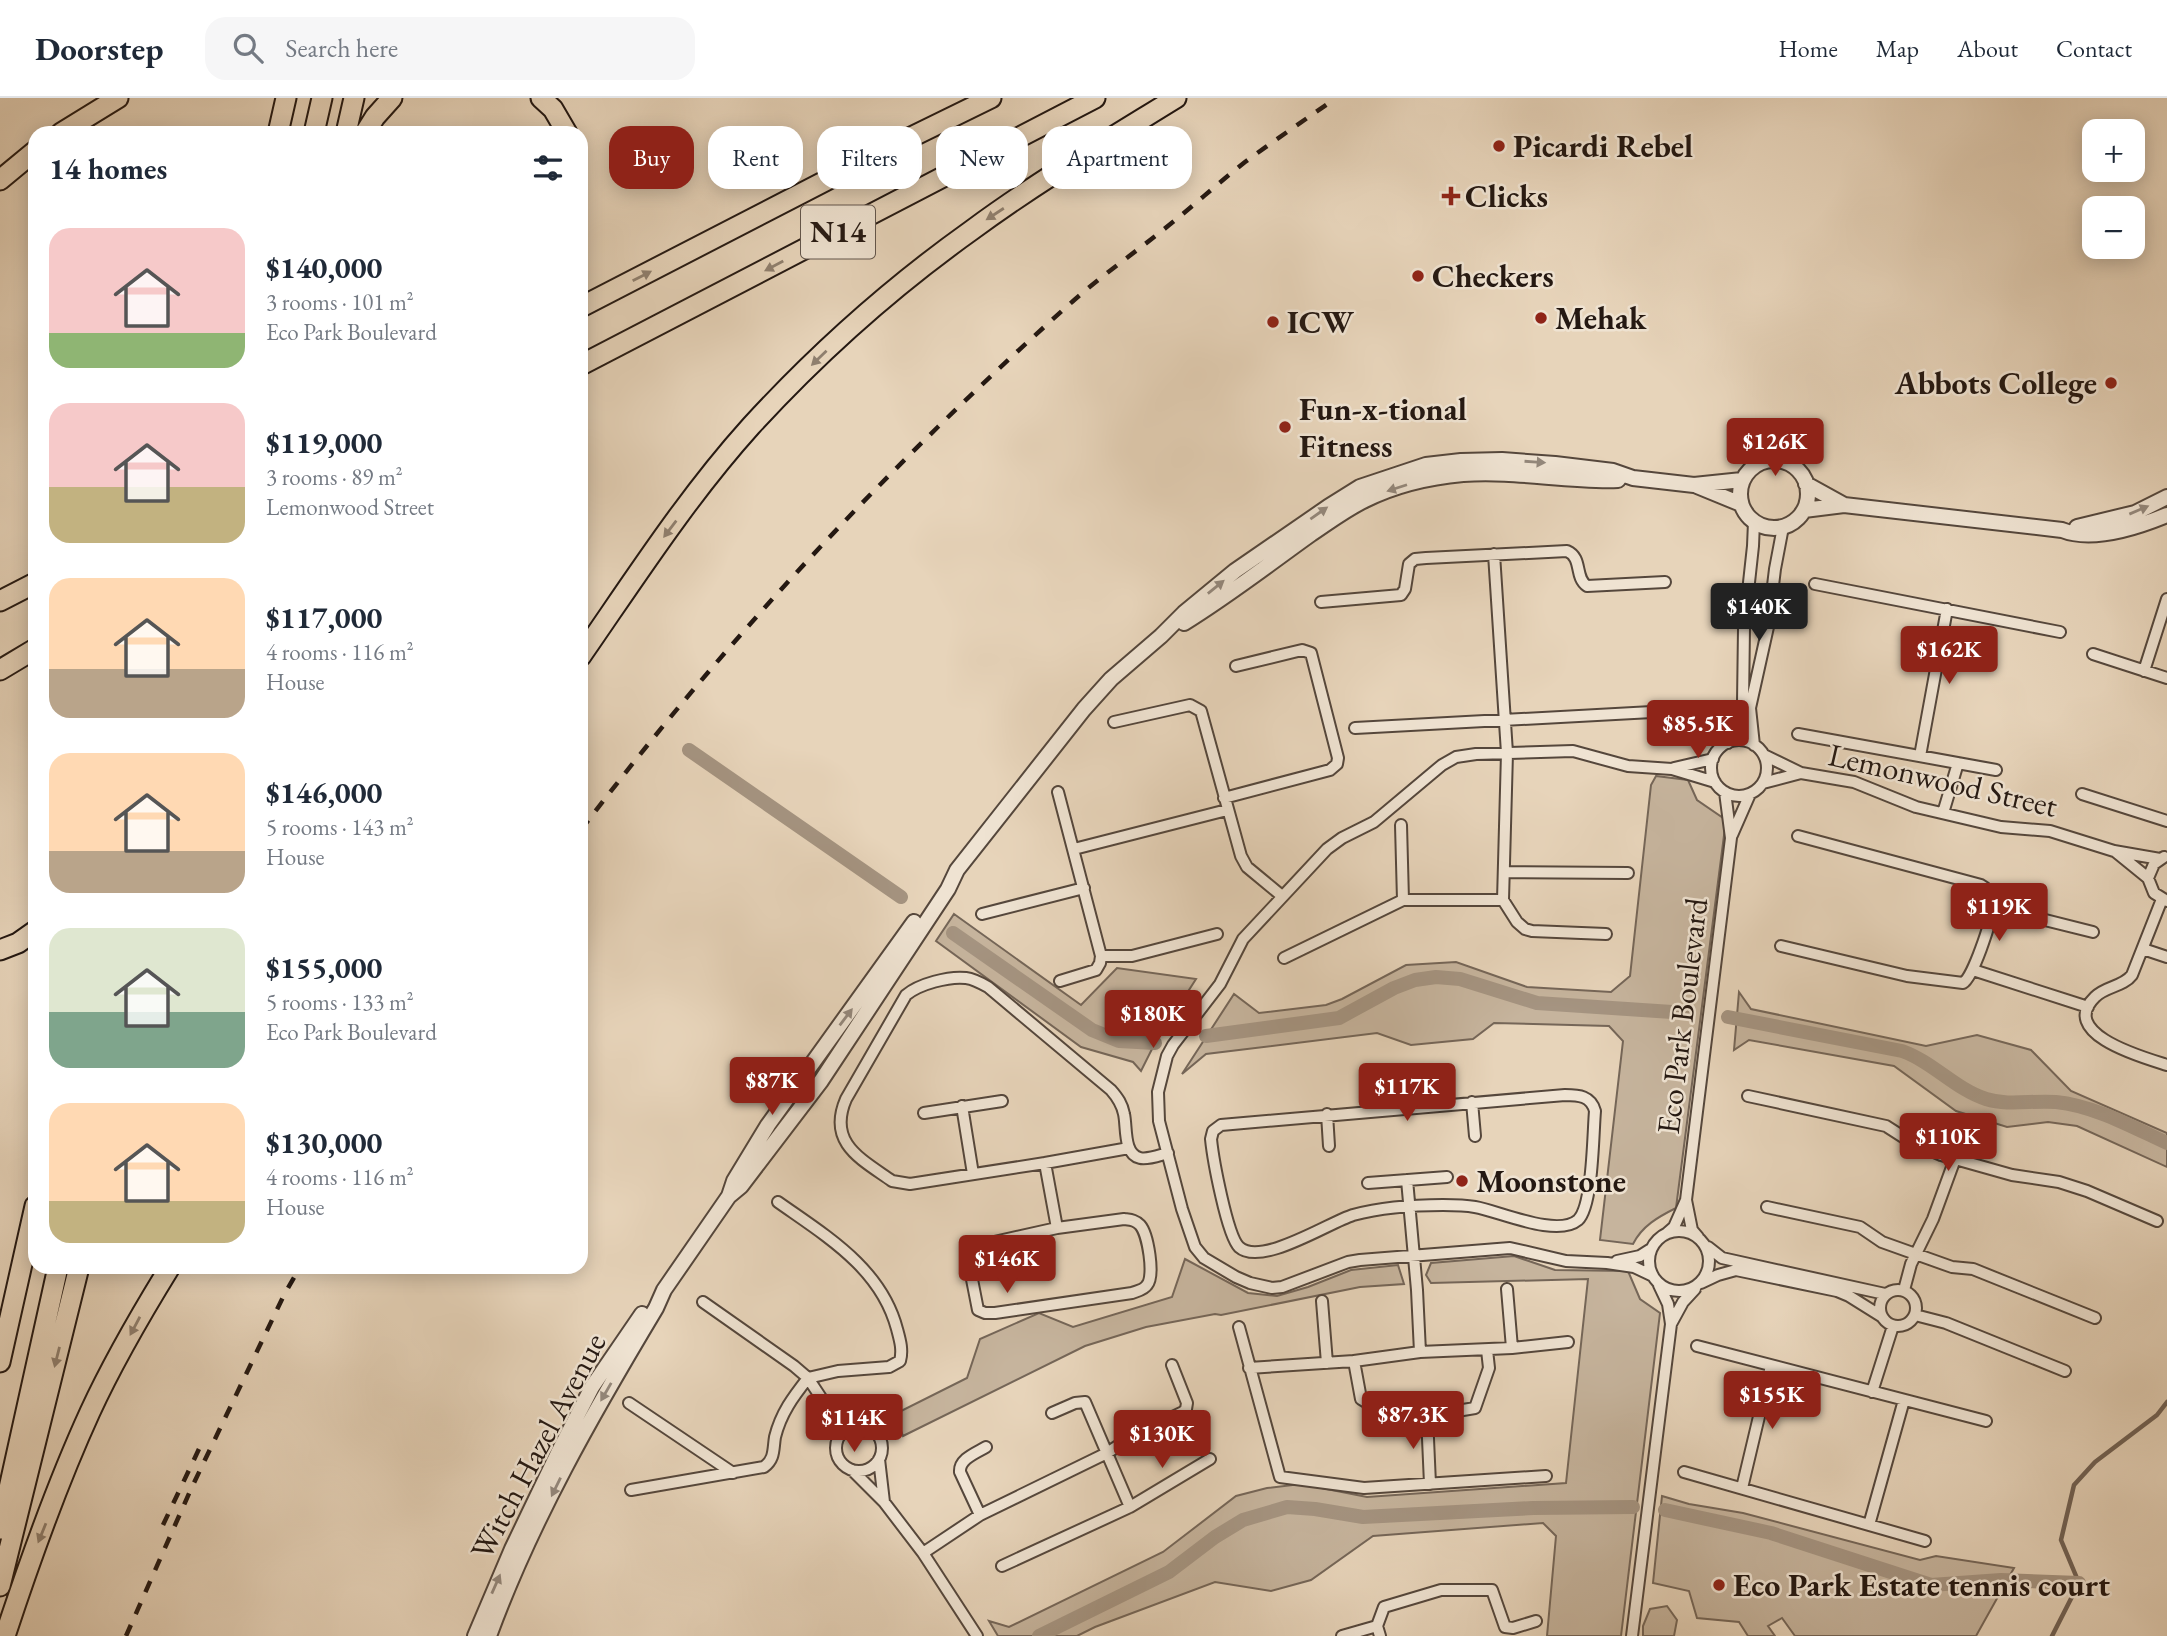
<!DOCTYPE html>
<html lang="en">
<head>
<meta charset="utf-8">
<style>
  :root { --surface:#fff; --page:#f6f6f7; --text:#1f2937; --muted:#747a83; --line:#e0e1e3; --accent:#8f2418 }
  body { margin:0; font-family:"EB Garamond",serif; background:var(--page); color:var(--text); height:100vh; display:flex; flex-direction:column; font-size:26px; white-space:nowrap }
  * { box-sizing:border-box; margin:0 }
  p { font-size:23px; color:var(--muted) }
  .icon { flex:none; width:38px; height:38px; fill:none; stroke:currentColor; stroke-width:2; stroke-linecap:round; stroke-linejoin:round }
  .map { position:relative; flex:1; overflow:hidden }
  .sheet { position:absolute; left:28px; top:28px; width:560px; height:1148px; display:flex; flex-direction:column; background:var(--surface); border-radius:21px; box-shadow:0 4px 18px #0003 }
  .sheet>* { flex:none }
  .hud { position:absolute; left:609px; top:28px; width:665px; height:63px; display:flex; gap:14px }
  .fabs { position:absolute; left:2082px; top:21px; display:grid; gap:14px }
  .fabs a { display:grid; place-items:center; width:63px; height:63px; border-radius:14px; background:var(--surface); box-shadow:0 4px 18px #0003; font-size:35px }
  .price { position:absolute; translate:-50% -60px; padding:0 16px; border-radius:7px; background:var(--accent); color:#fff; font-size:23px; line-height:46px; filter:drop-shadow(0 2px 4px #0008) }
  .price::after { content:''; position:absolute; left:50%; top:42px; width:21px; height:16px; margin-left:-10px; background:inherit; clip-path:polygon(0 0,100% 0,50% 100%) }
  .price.current { background:#222; color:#fff }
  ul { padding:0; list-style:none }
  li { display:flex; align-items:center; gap:21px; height:175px; padding:0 21px }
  li span { display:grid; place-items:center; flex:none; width:196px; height:140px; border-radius:21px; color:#555 }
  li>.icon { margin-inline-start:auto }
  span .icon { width:84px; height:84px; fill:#fffc; stroke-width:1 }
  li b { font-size:30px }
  h2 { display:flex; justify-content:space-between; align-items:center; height:84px; padding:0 21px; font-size:30px }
  .tag { padding:0 24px; border-radius:21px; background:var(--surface); box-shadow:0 4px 18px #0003; font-size:24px; line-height:63px }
  .tag.current { background:var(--accent); color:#fff }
  header { display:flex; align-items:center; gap:42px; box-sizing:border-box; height:98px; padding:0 35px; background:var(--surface); border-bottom:2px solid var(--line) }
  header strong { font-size:33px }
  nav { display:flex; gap:38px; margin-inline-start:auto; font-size:24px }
  .search { width:490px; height:63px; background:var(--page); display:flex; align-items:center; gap:18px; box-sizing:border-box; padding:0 24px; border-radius:21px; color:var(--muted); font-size:26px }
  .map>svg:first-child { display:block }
  .park { fill:#c6b49d; stroke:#756658; stroke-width:2 }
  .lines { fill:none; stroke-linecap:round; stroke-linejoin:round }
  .stream { stroke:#716255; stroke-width:4.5 }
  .canal { stroke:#a59481; stroke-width:14 }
  .minor-casing { stroke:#55473c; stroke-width:14 }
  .tertiary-casing { stroke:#55473c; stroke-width:18 }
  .motorway-casing { stroke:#241812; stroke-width:23 }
  .minor { stroke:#efe3d2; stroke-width:10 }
  .tertiary { stroke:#efe3d2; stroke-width:14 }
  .motorway { stroke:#e7d4ba; stroke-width:19 }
  .rail { stroke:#241812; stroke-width:4.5; stroke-dasharray:12 12; stroke-linecap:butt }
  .oneway { fill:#8f7f6e }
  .oneway2 { fill:#94887c }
  .poi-dot { fill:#8f2418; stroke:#efe3d2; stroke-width:2.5 }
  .labels { text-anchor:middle; stroke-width:5; stroke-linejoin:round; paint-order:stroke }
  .shield { fill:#efe3d2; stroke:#61554c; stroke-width:2 }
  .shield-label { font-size:30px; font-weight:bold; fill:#241812 }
  .poi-label { font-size:32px; font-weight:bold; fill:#241812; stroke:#efe3d2; text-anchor:start }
  .street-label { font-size:32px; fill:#241812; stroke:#efe3d2 }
</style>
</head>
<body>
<header>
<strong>Doorstep</strong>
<div class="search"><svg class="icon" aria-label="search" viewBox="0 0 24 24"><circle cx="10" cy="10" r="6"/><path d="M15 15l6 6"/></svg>Search here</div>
<nav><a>Home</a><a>Map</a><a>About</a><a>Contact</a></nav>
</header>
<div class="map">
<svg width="2167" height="1538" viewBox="0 0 2167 1538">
  <rect width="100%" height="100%" fill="#e7d4ba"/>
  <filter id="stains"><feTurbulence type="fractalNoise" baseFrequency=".00286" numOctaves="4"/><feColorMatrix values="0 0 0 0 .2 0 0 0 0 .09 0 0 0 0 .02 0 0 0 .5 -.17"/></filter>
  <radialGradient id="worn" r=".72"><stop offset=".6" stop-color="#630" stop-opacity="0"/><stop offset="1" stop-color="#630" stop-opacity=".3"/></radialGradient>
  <path class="park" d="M 1656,678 L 1688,682 L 1697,702 L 1726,722 L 1676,1110 C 1658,1119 1642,1128 1633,1146 L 1600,1142 L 1623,943 L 1609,928 L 1494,925 L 1473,941 L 1411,947 L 1377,935 L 1206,956 L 1182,976 L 1234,896 L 1259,915 L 1326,907 L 1342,901 L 1406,867 L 1456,864 L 1527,889 L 1611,894 L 1630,878 L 1651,687 Z
    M 954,816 L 1081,907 L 1117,870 L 1196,881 L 1155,945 L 1141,973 L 1133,964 L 1081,949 L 936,843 Z
    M 1739,894 L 1751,911 L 1926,948 L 1977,937 L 2031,952 L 2071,993 L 2167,1035 L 2167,1069 L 2077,1028 L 2048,1024 L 2007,1029 L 1956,1013 L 1894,968 L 1749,942 L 1734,952 Z
    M 1514,1158 L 1555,1172 L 1628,1173 L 1640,1201 L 1660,1215 L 1621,1538 L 1547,1538 L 1556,1438 L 1543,1425 L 1373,1438 L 1311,1482 L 1271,1493 L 1215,1484 L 1095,1529 L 1077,1538 L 998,1538 L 989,1523 L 1009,1529 L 1163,1454 L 1236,1398 L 1267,1390 L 1301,1386 L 1367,1399 L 1566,1385 L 1588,1181 L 1431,1185 L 1426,1177 L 1431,1165 Z
    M 1185,1161 L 1248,1195 L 1277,1198 L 1308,1189 L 1351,1172 L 1398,1167 L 1404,1186 L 1360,1189 L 1221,1217 L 1215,1216 L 1146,1229 L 1085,1248 L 903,1338 L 895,1316 L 967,1280 L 980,1241 L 1039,1215 L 1073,1229 L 1172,1199 Z
    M 1662,1398 L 1689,1406 L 1743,1415 L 1920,1462 L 1936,1458 L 2014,1470 L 1976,1538 L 1795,1538 L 1782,1520 L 1768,1528 L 1775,1538 L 1748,1538 L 1739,1524 L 1697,1520 L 1689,1493 L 1653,1485 Z
    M 1667,1508 L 1677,1522 L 1674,1538 L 1643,1538 L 1643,1528 L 1650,1511 Z"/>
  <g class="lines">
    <path class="stream" d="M 2052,1538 L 2079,1485 L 2061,1442 L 2074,1387 L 2095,1364 L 2157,1317 L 2167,1304"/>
    <path class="canal" d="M 689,652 L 901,799
      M 953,835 L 1092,932 L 1119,943 L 1155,945
      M 1728,919 L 1902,953 C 1933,964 1955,991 1986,1001 C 2009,1008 2032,1002 2056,1004 C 2095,1008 2132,1029 2167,1045
      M 1206,938 L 1339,920 L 1394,890 L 1415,882 L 1436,879 L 1460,881 L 1537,905 L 1687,915
      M 1665,1412 L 1771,1435 L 1931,1487 L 2001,1482 L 2079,1485
      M 1039,1538 L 1169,1474 L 1215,1439 L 1243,1422 L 1287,1409 L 1315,1411 L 1363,1419 L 1533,1410 L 1633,1409"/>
    <g class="minor-casing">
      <path id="minor" d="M 1494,456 L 1507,655 L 1503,802 L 1517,824 L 1525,831 L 1532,833 L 1606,836
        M 1815,486 L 2060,534
        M 1321,504 L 1401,497 L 1405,491 L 1409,466 L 1415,461 L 1426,460 L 1567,453 C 1583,460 1574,479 1587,488 L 1665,484
        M 2093,556 L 2167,580
        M 2144,573 L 2167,501
        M 1114,624 L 1190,607 L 1201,613 L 1241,758 L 1247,769 L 1282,798
        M 1355,630 L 1652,614
        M 1798,636 L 1996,672
        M1711 670a28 28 0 1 1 56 0a28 28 0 1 1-56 0Z
        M 1728,645 L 1740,618 L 1743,604 L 1744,530 L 1753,448 L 1754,424
        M 1754,647 L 1750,610 L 1768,529 L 1775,471 L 1783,429
        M 1764,657 L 1801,675 L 1854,684 L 1916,709 L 2001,729 L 2050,733 L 2114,753 L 2160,761
        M 1920,658 L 1947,511
        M 1674,670 L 1713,661
        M 1763,685 L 1801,675
        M 1058,694 L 1101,858 L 1100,865 L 1096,872 L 1060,883
        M 2082,696 L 2167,723
        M 1224,700 L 1330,672 L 1337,666 L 1338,660 L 1311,555 L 1302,552 L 1236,568
        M 1943,715 L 1958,665
        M 1401,727 L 1403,802
        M 1732,737 L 1750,696
        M 1074,751 L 1227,712
        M 2116,754 L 2148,780
        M 2164,759 L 2154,766 L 2148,780 L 2154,795 L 2167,803
        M 1505,774 L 1628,775
        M 2162,801 L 2132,877 C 2123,889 2106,888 2095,899 C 2057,936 2145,960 2167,967
        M 1993,809 L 2093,834
        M 982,816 L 1084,790
        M 1781,848 L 1907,878 L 1963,885 C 1973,879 1991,825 1992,811 C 1994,801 1990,792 1981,787 L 1798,738
        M 2143,851 L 2167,859
        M 1101,858 L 1132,858 L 1217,836
        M 1284,860 L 1403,802 L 1503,802
        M 1973,872 L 2088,909
        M 1565,997 C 1579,997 1591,998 1595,1013 C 1593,1035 1593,1108 1578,1122 C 1557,1140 1499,1113 1475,1109 C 1464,1107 1453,1107 1443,1107 C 1412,1107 1383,1109 1353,1117 C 1328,1125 1261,1169 1239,1149 C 1227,1137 1213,1061 1211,1041 L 1213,1033 L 1221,1027 Z
        M 1748,998 L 1886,1028 L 1911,1044 L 1941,1057 L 2012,1077 L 2059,1084 L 2087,1093 L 2157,1123
        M 1472,1004 L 1475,1038
        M 962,1008 L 973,1076
        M 924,1015 L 1002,1003
        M 1327,1016 L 1329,1048
        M 1129,1050 L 1045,1065 L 910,1086 L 892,1083 C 861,1061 827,1045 846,1001 L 906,897 C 919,886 949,878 966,880 C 974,881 981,885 988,889 L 1111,992 C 1118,1000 1122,1006 1124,1016 C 1127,1029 1123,1056 1140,1060 C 1148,1062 1160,1057 1168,1055
        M 1045,1065 L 1057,1130
        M 1407,1082 L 1417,1192 L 1420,1254
        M 1368,1085 L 1447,1079
        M 1767,1109 L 1860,1129 L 1882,1144 L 1952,1169 L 1973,1171 L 2095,1220
        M 1124,1121 C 1131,1122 1135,1122 1140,1127 C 1148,1136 1155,1178 1147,1187 C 1144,1192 1137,1193 1132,1195 L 995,1215 L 985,1215 L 978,1212 L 968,1161 L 968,1155 L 972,1149 L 1057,1130 Z
        M1649 1163a30 30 0 1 1 60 0a30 30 0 1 1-60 0Z
        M 1666,1136 L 1674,1129 L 1686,1102
        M 1698,1139 L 1692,1132 L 1686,1102 L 1731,740 L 1725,694
        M 1708,1149 L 1722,1160 L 1885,1196
        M 1617,1163 L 1640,1158 L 1651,1151
        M 1653,1178 L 1634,1169 L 1607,1165 L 1566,1163 L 1510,1150 L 1360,1162 L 1348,1164 L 1282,1189 L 1272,1190 L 1250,1185 L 1236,1179 L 1204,1160 L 1195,1149 L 1182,1111 L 1159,1023 L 1158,994 L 1167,958 L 1173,947 L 1220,886 L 1243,841 L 1327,751 L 1342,740 L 1374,724 L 1442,667 L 1456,659 L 1476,656 L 1573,653 L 1628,668 L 1672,671 L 1715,684
        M 1701,1185 L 1718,1177 L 1736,1172 L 1837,1193 L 1849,1198 L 1881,1218
        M1880 1210a18 18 0 1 1 36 0a18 18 0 1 1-36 0Z
        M 1904,1192 L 1911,1166 L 1933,1121 L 1955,1061
        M 1322,1203 L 1327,1265
        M 703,1204 L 794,1268 L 808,1280 L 838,1273 L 889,1269 L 900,1263 C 903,1252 900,1242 897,1231 C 881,1170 826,1138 778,1104
        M 1915,1217 L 1946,1225 L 2065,1273
        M 1671,1226 L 1683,1204 L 1695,1191
        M 1239,1229 L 1280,1379 L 1364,1390 L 1546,1378
        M 1697,1248 L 1986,1323
        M 1512,1250 L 1568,1244
        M 1354,1263 L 1361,1301 L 1392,1320 L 1427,1318 L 1475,1310 L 1489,1270 L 1487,1252
        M 1249,1270 L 1354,1263 L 1420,1254 L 1512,1250 L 1507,1191
        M 1872,1294 L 1893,1228
        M 629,1305 L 733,1375
        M 1427,1318 L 1430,1386
        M836 1350a23 23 0 1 1 46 0a23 23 0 1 1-46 0Z
        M 879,1361 L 884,1404
        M 852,1372 L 884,1404 L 923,1455 L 977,1538
        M 1684,1374 L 1925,1443
        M 1742,1390 L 1771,1268
        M 631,1392 L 764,1369 C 775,1361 773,1351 775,1339 C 781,1315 793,1299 808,1280 L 843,1333
        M 1130,1409 L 1210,1361
        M 980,1417 L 960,1374 C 959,1361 976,1355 986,1349
        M 1869,1427 L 1904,1302
        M 923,1455 L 980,1417 L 1107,1355 L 1135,1337 L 1183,1314 L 1186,1311 L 1187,1305 L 1172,1267
        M 1002,1468 L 1130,1409 L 1085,1304 L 1075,1305 L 1052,1315
        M 1342,1538 L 1377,1528
        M 1380,1538 L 1377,1528 L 1384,1509 L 1441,1492 L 1492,1492 L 1505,1529 L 1513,1530 L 1536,1523
        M 1632,1538 L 1671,1226 L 1668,1206 L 1659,1187"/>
    </g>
    <g class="tertiary-casing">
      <path id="tertiary" d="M1740 396a34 34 0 1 1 68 0a34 34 0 1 1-68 0Z
        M 1806,386 L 1844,407
        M 1697,388 L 1741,406
        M 1804,412 L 1844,407 L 2062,432 C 2092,444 2138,429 2167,417
        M 2077,429 L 2135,415 L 2167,399
        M 1184,525 C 1228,498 1269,466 1311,436 C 1329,424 1346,411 1365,402 C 1395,387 1430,379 1463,376 C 1515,372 1567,384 1618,382
        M 729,1098 L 741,1088 L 821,983 L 948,791 L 957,772 L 1084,611 L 1111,581 L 1161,538 L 1184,515 L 1235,473 L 1328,409 L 1360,389 L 1426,367 L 1461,363 L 1502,362 L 1555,366 L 1613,373 L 1633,380 L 1694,387 L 1742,382
        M 475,1538 L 512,1451 L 558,1355 L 592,1289 L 642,1216
        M 489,1538 C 531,1423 593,1315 656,1210 L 664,1192 L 729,1098 L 734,1083 L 768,1027 L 914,824"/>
    </g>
    <g class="motorway-casing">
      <path id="motorway" d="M 541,0 L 553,11 L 567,35
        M 61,35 L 118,0
        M 278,35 L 286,0
        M 314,35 L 322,0
        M 346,35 L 354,0
        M 365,35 L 375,19 L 392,0
        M 0,82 L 35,53
        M 581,209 L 893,48 L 991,0
        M 581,267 L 1095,0
        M 0,503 L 35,485
        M 581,558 C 635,480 687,399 751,328 C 817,256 892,189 972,132 C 1037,84 1108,42 1176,0
        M 0,572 L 35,551
        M 0,852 L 18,845 L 35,833
        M 0,1264 L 35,1108
        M 0,1431 L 58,1169
        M 0,1488 L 79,1169
        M 5,1538 C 30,1462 57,1386 90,1314 C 113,1264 141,1216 170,1169"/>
    </g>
    <use href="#minor" class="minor"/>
    <use href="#tertiary" class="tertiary"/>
    <use href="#motorway" class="motorway"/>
    <path class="rail" d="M 581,732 C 726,541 892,364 1072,204 C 1101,178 1133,156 1163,132 C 1191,110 1217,86 1245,64 C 1275,42 1306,21 1336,0
      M 163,1427 L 199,1351
      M 126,1538 L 191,1391 L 284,1197 L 300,1169"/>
  </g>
  <defs><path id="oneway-solid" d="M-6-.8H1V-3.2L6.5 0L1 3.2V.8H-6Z" transform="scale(1.75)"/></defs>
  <g class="oneway">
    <use href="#oneway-solid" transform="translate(995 116) rotate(147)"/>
    <use href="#oneway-solid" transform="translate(774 168) rotate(152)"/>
    <use href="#oneway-solid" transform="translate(642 178) rotate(-27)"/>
    <use href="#oneway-solid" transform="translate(819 260) rotate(136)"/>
    <use href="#oneway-solid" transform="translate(670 431) rotate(127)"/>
    <use href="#oneway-solid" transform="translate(135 1228) rotate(118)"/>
    <use href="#oneway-solid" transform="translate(57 1259) rotate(104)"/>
    <use href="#oneway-solid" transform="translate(42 1435) rotate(112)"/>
  </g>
  <g class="oneway2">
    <use href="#oneway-solid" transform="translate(1535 364) rotate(4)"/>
    <use href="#oneway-solid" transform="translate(1397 390) rotate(162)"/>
    <use href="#oneway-solid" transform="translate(2139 412) rotate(-23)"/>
    <use href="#oneway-solid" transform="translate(1319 415) rotate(-35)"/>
    <use href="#oneway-solid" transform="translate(1216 489) rotate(-39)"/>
    <use href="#oneway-solid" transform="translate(846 919) rotate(-53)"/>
    <use href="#oneway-solid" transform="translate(606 1294) rotate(120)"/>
    <use href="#oneway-solid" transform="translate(556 1389) rotate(116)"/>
    <use href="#oneway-solid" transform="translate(496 1486) rotate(-66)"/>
  </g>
  <g class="poi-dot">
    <circle cx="1499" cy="48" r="7"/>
    <path d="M1447.5 87.5h7v7h7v7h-7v7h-7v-7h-7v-7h7z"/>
    <circle cx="1418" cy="178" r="7"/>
    <circle cx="1541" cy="220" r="7"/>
    <circle cx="1273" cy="224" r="7"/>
    <circle cx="2111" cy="285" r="7"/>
    <circle cx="1285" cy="329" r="7"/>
    <circle cx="1462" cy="1083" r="7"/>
    <circle cx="1719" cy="1487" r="7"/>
  </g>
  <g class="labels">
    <rect class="shield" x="801" y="107.5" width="74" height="53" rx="5"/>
    <g class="shield-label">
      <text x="838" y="144">N14</text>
    </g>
    <g class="poi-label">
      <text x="1513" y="59">Picardi Rebel</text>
      <text x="1465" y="109">Clicks</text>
      <text x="1432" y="189">Checkers</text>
      <text x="1555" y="231">Mehak</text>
      <text x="1287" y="235">ICW</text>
      <text x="2097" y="296" text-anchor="end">Abbots College</text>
      <text x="1299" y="322">Fun-x-tional<tspan x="1299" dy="37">Fitness</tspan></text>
      <text x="1476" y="1094">Moonstone</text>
      <text x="1733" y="1498">Eco Park Estate tennis court</text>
    </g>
    <g class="street-label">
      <text transform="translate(1943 682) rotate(13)" y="11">Lemonwood Street</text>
      <text transform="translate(1682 918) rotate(-83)" y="11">Eco Park Boulevard</text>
      <text transform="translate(538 1348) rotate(-62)" y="11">Witch Hazel Avenue</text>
    </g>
  </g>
  <rect width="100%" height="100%" filter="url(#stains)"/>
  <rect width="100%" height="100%" fill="url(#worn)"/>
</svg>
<div class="fabs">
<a>+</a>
<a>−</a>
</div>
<b class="price" style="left:1775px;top:380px">$126K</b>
<b class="price current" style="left:1759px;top:545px">$140K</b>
<b class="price" style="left:1949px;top:588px">$162K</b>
<b class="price" style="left:1698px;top:662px">$85.5K</b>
<b class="price" style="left:1999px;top:845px">$119K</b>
<b class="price" style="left:1153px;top:952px">$180K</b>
<b class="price" style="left:772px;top:1019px">$87K</b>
<b class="price" style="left:1407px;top:1025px">$117K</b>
<b class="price" style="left:1948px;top:1075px">$110K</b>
<b class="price" style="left:1007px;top:1197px">$146K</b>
<b class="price" style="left:1772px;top:1333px">$155K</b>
<b class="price" style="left:1413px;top:1353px">$87.3K</b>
<b class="price" style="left:854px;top:1356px">$114K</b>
<b class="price" style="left:1162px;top:1372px">$130K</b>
<div class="hud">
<a class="tag current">Buy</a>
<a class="tag">Rent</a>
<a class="tag">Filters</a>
<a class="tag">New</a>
<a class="tag">Apartment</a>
</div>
<section class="sheet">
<h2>14 homes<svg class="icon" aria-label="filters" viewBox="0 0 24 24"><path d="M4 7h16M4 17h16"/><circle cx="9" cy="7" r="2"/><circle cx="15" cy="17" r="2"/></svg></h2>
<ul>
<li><span style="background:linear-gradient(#f6c9c9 75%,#8fb573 0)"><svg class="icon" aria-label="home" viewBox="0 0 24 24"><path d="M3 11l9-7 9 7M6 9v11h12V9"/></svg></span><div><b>$140,000</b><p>3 rooms · 101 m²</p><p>Eco Park Boulevard</p></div></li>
<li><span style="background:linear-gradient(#f6c9c9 60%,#c2b280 0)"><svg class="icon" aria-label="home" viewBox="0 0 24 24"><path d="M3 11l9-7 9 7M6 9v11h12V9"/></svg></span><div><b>$119,000</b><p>3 rooms · 89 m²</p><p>Lemonwood Street</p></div></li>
<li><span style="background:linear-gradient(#ffd9b3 65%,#b9a48a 0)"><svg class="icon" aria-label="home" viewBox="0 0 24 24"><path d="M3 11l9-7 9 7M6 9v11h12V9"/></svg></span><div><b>$117,000</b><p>4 rooms · 116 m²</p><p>House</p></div></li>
<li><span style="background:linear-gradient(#ffd9b3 70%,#b9a48a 0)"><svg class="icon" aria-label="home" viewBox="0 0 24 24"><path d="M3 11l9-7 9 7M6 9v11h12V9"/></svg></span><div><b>$146,000</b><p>5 rooms · 143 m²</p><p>House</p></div></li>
<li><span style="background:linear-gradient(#dfe7d0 60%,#7fa58c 0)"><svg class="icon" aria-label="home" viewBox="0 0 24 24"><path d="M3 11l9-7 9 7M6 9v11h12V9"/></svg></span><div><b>$155,000</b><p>5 rooms · 133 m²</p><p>Eco Park Boulevard</p></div></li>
<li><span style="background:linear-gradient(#ffd9b3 70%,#c2b280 0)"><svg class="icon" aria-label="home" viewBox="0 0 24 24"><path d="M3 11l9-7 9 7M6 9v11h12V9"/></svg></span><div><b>$130,000</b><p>4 rooms · 116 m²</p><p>House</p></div></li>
</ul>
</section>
</div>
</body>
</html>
